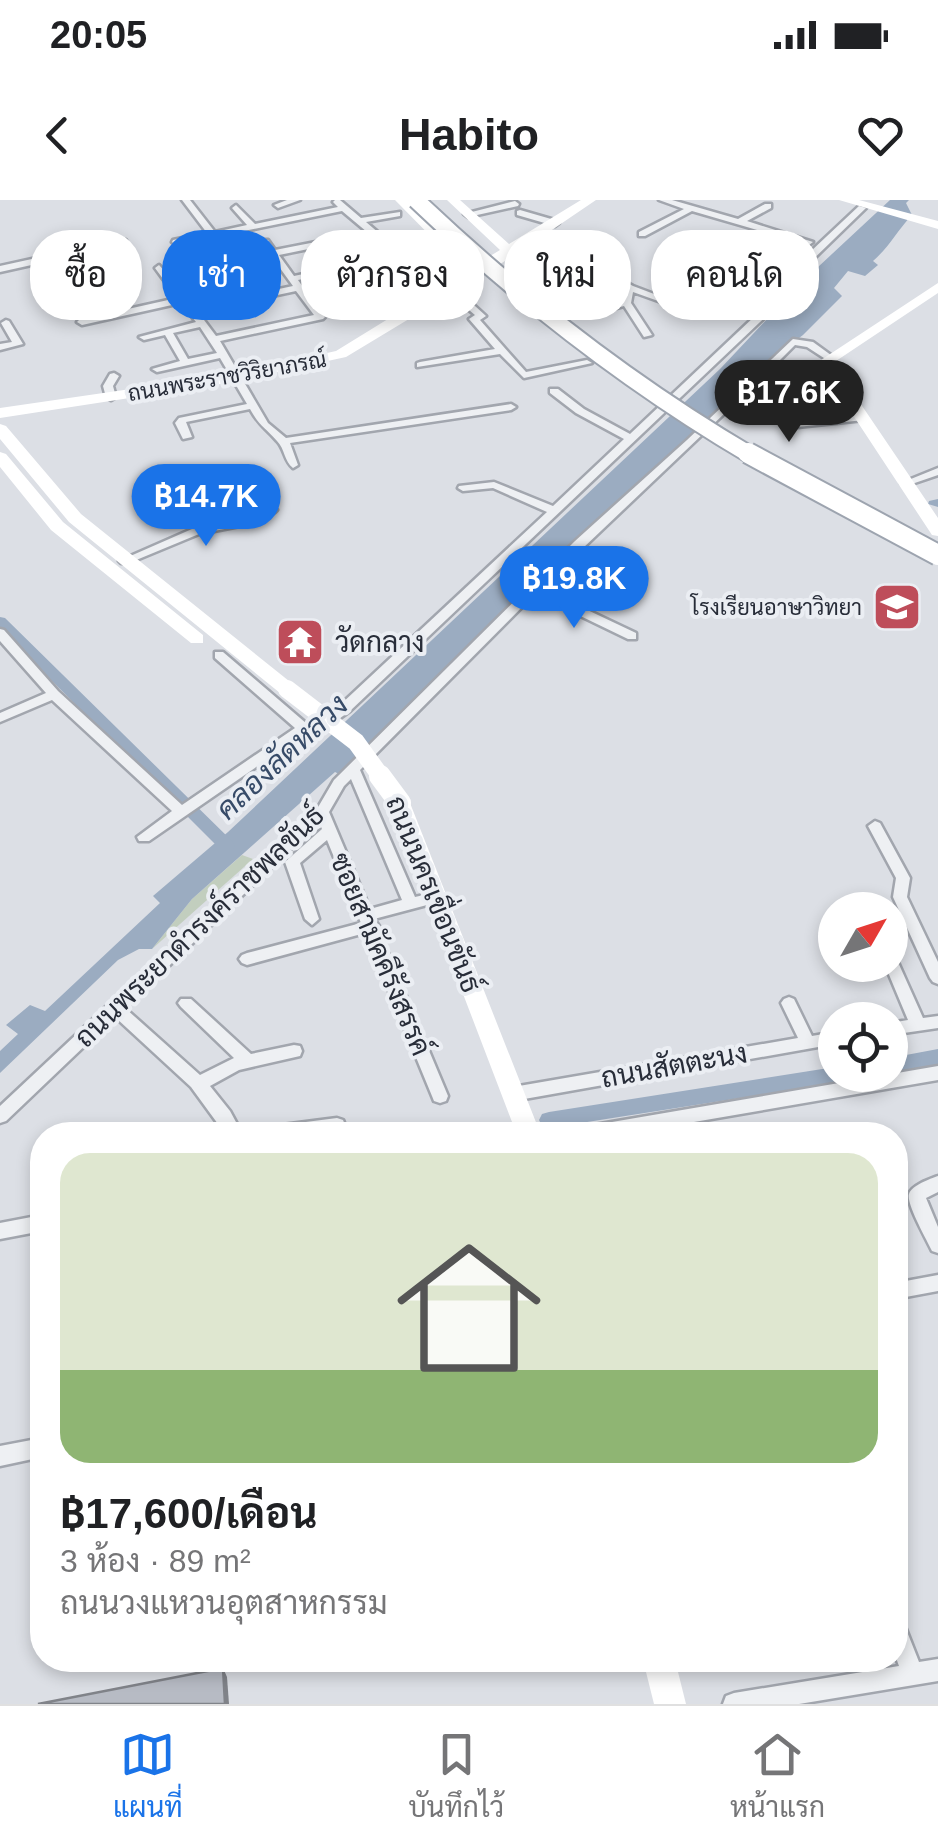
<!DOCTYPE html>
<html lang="th">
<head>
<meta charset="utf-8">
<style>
  :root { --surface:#fff; --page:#f6f6f6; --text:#202124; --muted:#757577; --line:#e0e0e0; --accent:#1a73e8 }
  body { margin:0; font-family:Helvetica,Sarabun,sans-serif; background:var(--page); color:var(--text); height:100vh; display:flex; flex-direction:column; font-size:38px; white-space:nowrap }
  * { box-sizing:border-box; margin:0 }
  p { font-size:32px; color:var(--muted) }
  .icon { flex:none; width:55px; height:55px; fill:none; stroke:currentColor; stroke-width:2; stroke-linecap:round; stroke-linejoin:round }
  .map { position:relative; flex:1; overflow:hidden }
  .details { position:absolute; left:30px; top:922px; width:878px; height:550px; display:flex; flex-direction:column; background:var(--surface); border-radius:40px; box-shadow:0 5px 15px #0003 }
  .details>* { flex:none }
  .hud { position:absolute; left:30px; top:30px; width:880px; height:90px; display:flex; gap:20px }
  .needle { width:65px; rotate:51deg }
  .tools { position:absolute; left:818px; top:692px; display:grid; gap:20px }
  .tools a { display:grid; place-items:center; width:90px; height:90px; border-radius:50%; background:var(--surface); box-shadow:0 5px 15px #0003; font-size:50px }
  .price { position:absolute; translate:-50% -85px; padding:0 22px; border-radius:35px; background:var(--accent); color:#fff; font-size:32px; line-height:65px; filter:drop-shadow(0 2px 5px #0008) }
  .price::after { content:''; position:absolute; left:50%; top:60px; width:30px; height:22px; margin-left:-15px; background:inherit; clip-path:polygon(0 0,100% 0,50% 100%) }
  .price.current { background:#222; color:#fff }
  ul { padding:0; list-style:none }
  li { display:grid; align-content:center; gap:20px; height:530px; padding:0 30px }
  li+li { border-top:2px solid var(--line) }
  li span { display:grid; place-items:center; height:310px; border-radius:30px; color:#555 }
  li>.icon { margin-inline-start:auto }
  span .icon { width:180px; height:180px; fill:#fffc; stroke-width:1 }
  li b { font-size:42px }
  .chip { padding:0 35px; border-radius:40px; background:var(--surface); box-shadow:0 5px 15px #0003; font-size:35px; line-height:90px }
  .chip.current { background:var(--accent); color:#fff }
  .status { display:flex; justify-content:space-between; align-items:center; height:70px; padding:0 50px; background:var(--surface); direction:ltr }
  .status svg { height:28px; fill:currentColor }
  header { display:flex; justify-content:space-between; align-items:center; height:130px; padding:0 30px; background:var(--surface); font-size:45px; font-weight:700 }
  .menu { display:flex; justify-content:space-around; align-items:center; height:140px; border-top:2px solid var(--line); background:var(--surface); font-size:28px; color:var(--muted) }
  .menu a { display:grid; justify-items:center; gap:5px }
  .menu .current { color:var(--accent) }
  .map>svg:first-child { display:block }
  .green { fill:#c2cebe }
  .water { fill:#9bacc1 }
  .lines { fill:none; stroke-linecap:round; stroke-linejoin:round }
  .canal { fill:#9bacc1; fill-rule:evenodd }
  .street-casing { stroke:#a2a6ae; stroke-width:5 }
  .street { fill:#eef0f3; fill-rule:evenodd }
  .secondary { fill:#fff; fill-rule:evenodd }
  .primary-bridge-far1-casing { stroke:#9da4af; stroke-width:20; stroke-linecap:butt }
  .primary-bridge-casing { stroke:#9da4af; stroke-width:24; stroke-linecap:butt }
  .secondary-bridge-far1 { stroke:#fff; stroke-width:18 }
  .secondary-bridge { stroke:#fff; stroke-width:22 }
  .primary-bridge-far1 { stroke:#fff; stroke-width:16 }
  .primary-bridge { stroke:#fff; stroke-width:20 }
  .shaded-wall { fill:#808389 }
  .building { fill:#b7bbc4; stroke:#808389; stroke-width:2.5 }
  .labels { text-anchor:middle; stroke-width:8; stroke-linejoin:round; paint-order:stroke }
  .far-street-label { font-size:22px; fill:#282d39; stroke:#ebeef3 }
  .far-poi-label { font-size:22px; fill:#282d39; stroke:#ebeef3; text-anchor:end }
  .poi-label { font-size:28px; fill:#282d39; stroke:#ebeef3; text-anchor:start }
  .street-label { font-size:28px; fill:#282d39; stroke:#ebeef3 }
  .water-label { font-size:30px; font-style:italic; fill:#374b68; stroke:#ebeef3 }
</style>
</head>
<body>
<div class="status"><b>20:05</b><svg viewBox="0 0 49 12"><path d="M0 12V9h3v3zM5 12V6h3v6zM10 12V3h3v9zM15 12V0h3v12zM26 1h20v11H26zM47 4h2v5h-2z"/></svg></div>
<header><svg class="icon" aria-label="back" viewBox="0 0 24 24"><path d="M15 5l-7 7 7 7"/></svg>Habito<svg class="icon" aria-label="heart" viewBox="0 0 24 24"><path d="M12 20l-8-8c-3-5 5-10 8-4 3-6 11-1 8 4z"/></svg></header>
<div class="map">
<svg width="938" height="1504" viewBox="0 0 938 1504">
  <rect width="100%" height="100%" fill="#dcdfe5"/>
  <path class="green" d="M 242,655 L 253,659 L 152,749 L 192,699 Z"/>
  <path class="water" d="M 890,0 L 909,0 L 906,3 L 912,15 C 896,32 891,45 873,61 L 878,65 L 865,76 L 848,71 L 834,88 L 842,96 L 803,135 L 771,159 L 341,575 L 335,572 L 192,699 L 152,749 L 139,749 L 118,760 L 0,873 L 0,851 L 18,834 L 6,825 L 30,805 L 45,811 L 160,703 L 153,696 L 228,632 L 720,169 L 803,81 Z"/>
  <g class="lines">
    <path class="canal" d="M 938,299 L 938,307 L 928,304 L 929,301 Z
      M 0,417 L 5,418 L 233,642 L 235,646 L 233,650 L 221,650 L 0,429 Z
      M 938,849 L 938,865 L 890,874 L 890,858 Z
      M 835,867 L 835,875 L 844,875 L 842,880 L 835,883 L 549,928 L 542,926 L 539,920 L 542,914 L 549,912 Z"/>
    <g class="street-casing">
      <path id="street" d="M 182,0 L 190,0 L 215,32 L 247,25 L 232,8 L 236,5 L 255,24 L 338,7 L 333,2 L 335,0 L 340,0 L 361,18 L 400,12 L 400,16 L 366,22 L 421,69 L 460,85 C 440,90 414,72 399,59 L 298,80 L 315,104 L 359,94 L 364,97 L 319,109 L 325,117 L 323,119 L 220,141 L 268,223 L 286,238 L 511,204 L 516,207 L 511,210 L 290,243 L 298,265 L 293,268 C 284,261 285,249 277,241 C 265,227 260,227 250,209 L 186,222 L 192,237 L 183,239 L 175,223 L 179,218 L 247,204 L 220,158 L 157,172 L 152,169 L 180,161 L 165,135 L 144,140 L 139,137 L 196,122 L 181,103 L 82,125 L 77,122 L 79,120 L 177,98 L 155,68 L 159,65 L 188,97 L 194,107 L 232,99 L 205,64 L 209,61 L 241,97 L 293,86 L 261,42 L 262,40 L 268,40 L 275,50 L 367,32 L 342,11 L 176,45 L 172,42 L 173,40 L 207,33 ZM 372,36 L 394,55 L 294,76 L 279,55 ZM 296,91 L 314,115 L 216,136 L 198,112 ZM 200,127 L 217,153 L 188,159 L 173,133 Z
        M 287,0 L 300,0 L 278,8 L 274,5 Z
        M 659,0 L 672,0 L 738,19 L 765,4 L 771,4 L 771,8 L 747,21 L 813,42 L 809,45 L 779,36 L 758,59 L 752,59 L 752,55 L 771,34 L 692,11 L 645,36 L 639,36 L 639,32 L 684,9 Z
        M 515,1 L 519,4 L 518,6 L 468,17 L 464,14 Z
        M 859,6 L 866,8 L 800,72 L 781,102 L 350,511 L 322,531 L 307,532 L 149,641 L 139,641 L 137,637 L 172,611 L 52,500 L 0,522 L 0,513 L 46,493 L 0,441 L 0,429 L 4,430 L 58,491 L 182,605 L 295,528 L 215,458 L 215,452 L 223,452 L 307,524 L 314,524 L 340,505 L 547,312 L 493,288 L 463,291 L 458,288 L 459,286 L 494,282 L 553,306 L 624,239 L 576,213 L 550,193 L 550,189 L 558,189 L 584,209 L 630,234 L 774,98 L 793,68 Z
        M 520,10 L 558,21 L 559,23 L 555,26 L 517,15 L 517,11 Z
        M 532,34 L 538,34 L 633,86 L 683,105 L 675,107 L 633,92 L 631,103 L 652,135 L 644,137 L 624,106 L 597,113 L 592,110 L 622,101 L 625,89 L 532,38 Z
        M 123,39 L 126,40 L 126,44 L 0,72 L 0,66 Z
        M 435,94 L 475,106 L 486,116 L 480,120 L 526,172 L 587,160 L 592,163 L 524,178 L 500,154 L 417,167 L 417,163 L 420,162 L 495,149 L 469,119 L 475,115 L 469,110 L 435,98 Z
        M 6,120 L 9,121 L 23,144 L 0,150 L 0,144 L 12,142 L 1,123 Z
        M 793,139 L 813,142 L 835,158 L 827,160 L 807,147 L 795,145 L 752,188 L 790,222 L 860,215 L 865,218 L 864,220 L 788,228 L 746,193 L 541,388 L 636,433 L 636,439 L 628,439 L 535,394 L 360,570 L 415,697 L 437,692 L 444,697 L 442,701 L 374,719 L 379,726 L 378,729 L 448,896 L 446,901 L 440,903 L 434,901 L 432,896 L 365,733 L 247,765 L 242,763 L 239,759 L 242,755 L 247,753 L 361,723 L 327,640 L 300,663 L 319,719 L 312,725 L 305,719 L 285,662 L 322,629 L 319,622 L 125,808 L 200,875 L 234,858 L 181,807 L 178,803 L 181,799 L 191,799 L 251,854 L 294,845 L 300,846 L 302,851 L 300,856 L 239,870 L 210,886 L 230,911 L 243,935 L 226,935 L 191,887 L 115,817 L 6,921 L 0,923 L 0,906 L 317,609 L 334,580 L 575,341 L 687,240 ZM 351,579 L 402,700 L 370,709 L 329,612 L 344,586 Z
        M 114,173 L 119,176 L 113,186 L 116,197 L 111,200 L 106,197 L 103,186 L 110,174 Z
        M 938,268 L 938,275 L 906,286 L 901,283 Z
        M 271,307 L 277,310 L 275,312 L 250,324 L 199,334 L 129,363 L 121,363 L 119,361 L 192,329 L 243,319 Z
        M 875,621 L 880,623 L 910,678 L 907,697 L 938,762 L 938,784 L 933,782 L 930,778 L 893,697 L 896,678 L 868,626 Z
        M 890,759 L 897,760 L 923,818 L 938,816 L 938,828 L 890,835 L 890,823 L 908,820 L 885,765 L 890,765 Z
        M 789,797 L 794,799 L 812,836 L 835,832 L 835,844 L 513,901 L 507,899 L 505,894 L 507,889 L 513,887 L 798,838 L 781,803 L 784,799 Z
        M 938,866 L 938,880 L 618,935 L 569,935 L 571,930 L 577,928 Z
        M 337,918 L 343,920 L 345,925 L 343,930 C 314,938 281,935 251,935 L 253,930 L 259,928 Z
        M 938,976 L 938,992 L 926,998 L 938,1027 L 938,1053 L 932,1051 C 927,1040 906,1004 909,994 C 912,985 930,979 938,976 Z
        M 42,1015 L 42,1031 L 0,1039 L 0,1023 Z
        M 938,1075 L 938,1091 L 895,1099 L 895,1083 Z
        M 42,1238 L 42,1257 L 0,1266 L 0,1246 Z
        M 895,1416 L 902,1419 L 919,1462 L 938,1459 L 938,1481 L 799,1504 L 723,1504 L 726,1496 L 734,1493 L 899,1466 L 895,1455 Z"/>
    </g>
    <use href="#street" class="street"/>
    <path class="secondary" d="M 395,0 L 408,0 L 472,67 L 500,50 L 447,0 L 460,0 L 509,44 L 581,0 L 596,0 L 515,55 L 346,157 L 227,183 L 0,218 L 0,208 L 227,175 L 336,151 L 461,74 L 457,63 Z
      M 839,0 L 859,0 L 938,21 L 938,29 Z
      M 938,83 L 938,93 L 833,163 L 938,318 L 938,336 L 932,335 L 818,162 Z
      M 0,224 L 6,226 L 81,314 L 294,485 L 294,493 L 280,493 L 69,322 L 0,239 Z
      M 0,252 L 6,254 L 63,322 L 203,435 L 203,443 L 191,443 L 51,330 L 0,267 Z
      M 400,596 L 410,603 L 541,935 L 517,935 L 390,603 Z
      M 643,1460 L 675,1460 L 686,1504 L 654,1504 Z"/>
    <g class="primary-bridge-far1-casing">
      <path id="primary-bridge-far1" d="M 416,0 C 520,99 628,183 752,256"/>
    </g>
    <g class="primary-bridge-casing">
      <path id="primary-bridge" d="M 748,253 L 938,355"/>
    </g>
    <path class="secondary-bridge-far1" d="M 287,489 L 356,542 L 382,578"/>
    <path class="secondary-bridge" d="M 380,576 L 400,603"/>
    <use href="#primary-bridge-far1" class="primary-bridge-far1"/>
    <use href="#primary-bridge" class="primary-bridge"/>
  </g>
  <path class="shaded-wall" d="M 223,1468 L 227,1477 L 229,1504 L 225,1504 Z"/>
  <path class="building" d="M 223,1468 L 225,1504 L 38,1504 Z"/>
  <defs>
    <g id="school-square" transform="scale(2.5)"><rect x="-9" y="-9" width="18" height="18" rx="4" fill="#be4d5a" stroke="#ebeef3"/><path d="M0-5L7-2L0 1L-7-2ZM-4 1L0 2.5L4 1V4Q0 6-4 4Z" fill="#fff"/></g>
    <g id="temple-square" transform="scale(2.5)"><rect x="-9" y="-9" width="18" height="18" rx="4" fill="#be4d5a" stroke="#ebeef3"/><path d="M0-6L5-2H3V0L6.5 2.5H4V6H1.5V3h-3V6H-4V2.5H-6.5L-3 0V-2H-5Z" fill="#fff"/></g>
  </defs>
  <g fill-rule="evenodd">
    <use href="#school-square" x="897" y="407"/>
    <use href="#temple-square" x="300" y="442"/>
  </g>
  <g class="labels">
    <g class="far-street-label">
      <text transform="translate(227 176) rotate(-10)" y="8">ถนนพระราชวิริยาภรณ์</text>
    </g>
    <g class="far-poi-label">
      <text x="862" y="415">โรงเรียนอาษาวิทยา</text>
    </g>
    <g class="poi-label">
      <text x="335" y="452">วัดกลาง</text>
    </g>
    <g class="street-label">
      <text transform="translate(434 694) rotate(68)" y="10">ถนนนครเขื่อนขันธ์</text>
      <text transform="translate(199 726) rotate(-44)" y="10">ถนนพระยาดำรงค์ราชพลขันธ์</text>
      <text transform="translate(381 754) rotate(67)" y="10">ซอยสามัคคีรังสรรค์</text>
      <text transform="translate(674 865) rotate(-10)" y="10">ถนนสัตตะนง</text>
    </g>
    <g class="water-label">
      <text transform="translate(282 557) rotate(-43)" y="10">คลองลัดหลวง</text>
    </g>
  </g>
</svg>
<div class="tools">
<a><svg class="needle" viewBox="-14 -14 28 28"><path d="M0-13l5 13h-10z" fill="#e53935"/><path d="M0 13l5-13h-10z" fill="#757577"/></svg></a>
<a><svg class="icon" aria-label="locate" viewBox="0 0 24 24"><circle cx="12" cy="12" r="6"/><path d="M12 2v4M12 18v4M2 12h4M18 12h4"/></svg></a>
</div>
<b class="price current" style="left:789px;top:245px">฿17.6K</b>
<b class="price" style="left:206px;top:349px">฿14.7K</b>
<b class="price" style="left:574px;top:431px">฿19.8K</b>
<div class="hud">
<a class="chip">ซื้อ</a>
<a class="chip current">เช่า</a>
<a class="chip">ตัวกรอง</a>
<a class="chip">ใหม่</a>
<a class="chip">คอนโด</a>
</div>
<section class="details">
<ul>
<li><span style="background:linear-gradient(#dfe7d0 70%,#8fb573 0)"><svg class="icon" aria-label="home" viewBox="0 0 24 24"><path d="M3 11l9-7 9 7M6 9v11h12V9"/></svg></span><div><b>฿17,600/เดือน</b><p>3 ห้อง · 89 m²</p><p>ถนนวงแหวนอุตสาหกรรม</p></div></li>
</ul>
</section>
</div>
<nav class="menu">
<a class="current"><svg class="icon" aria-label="map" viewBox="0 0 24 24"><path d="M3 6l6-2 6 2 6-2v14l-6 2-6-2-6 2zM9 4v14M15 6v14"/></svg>แผนที่</a>
<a><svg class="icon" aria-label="saved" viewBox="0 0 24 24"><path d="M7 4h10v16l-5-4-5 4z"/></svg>บันทึกไว้</a>
<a><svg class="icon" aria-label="home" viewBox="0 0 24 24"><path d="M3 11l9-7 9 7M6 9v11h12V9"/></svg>หน้าแรก</a>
</nav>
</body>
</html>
